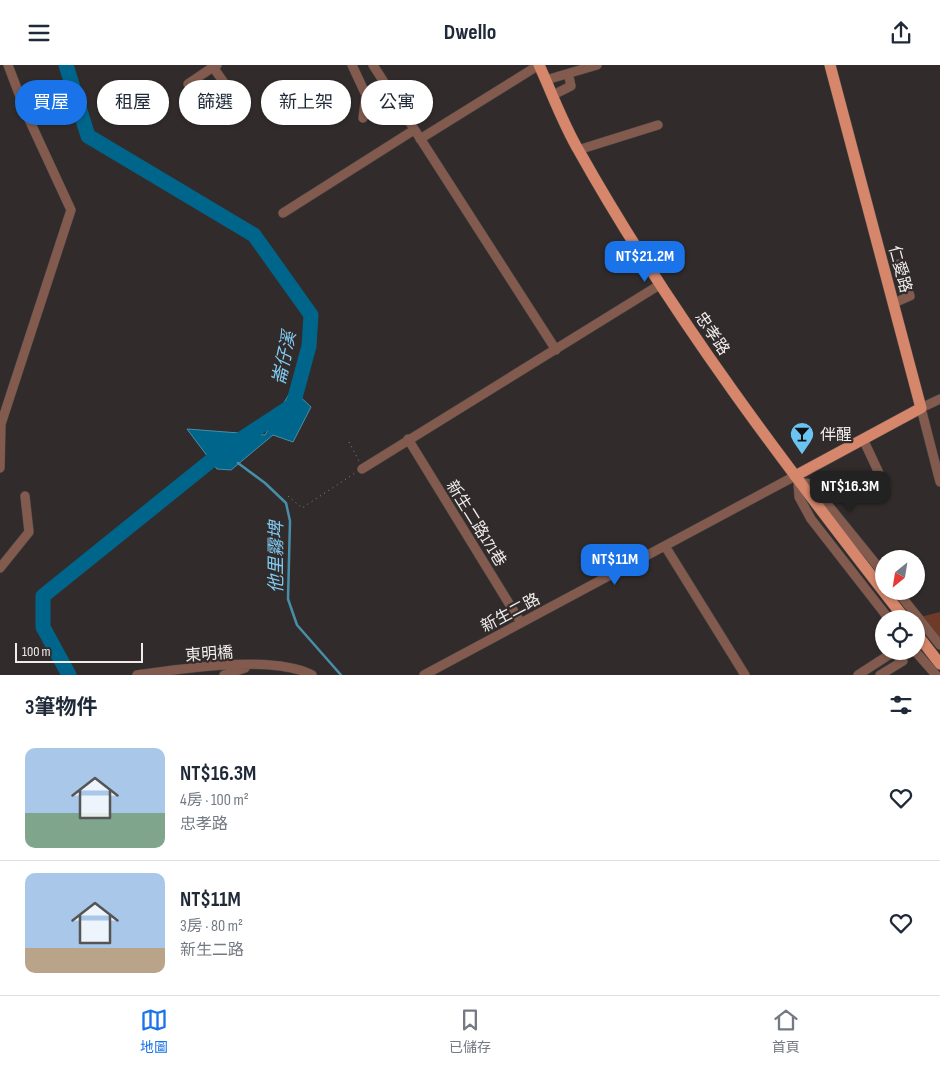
<!DOCTYPE html>
<html lang="zh-TW">
<head>
<meta charset="utf-8">
<style>
  :root { --surface:#fff; --page:#f2f2f3; --text:#1f2937; --muted:#747a83; --line:#e0e1e3; --accent:#1a73e8 }
  body { margin:0; font-family:"Sofia Sans Condensed","Noto Sans TC",sans-serif; background:var(--page); color:var(--text); height:100vh; display:flex; flex-direction:column; font-size:19px; white-space:nowrap }
  * { box-sizing:border-box; margin:0 }
  p { font-size:16px; color:var(--muted) }
  .icon { flex:none; width:28px; height:28px; fill:none; stroke:currentColor; stroke-width:2; stroke-linecap:round; stroke-linejoin:round }
  .map { position:relative; height:610px; overflow:hidden }
  .drawer { display:flex; flex-direction:column; background:var(--surface); flex:1 }
  .drawer>* { flex:none }
  .hud { position:absolute; left:15px; top:15px; width:500px; height:45px; display:flex; gap:10px }
  .needle { width:32px; rotate:210deg }
  .buttons { position:absolute; left:875px; top:485px; display:grid; gap:10px }
  .buttons a { display:grid; place-items:center; width:50px; height:50px; border-radius:50%; background:var(--surface); box-shadow:0 1px 4px #0004; font-size:25px }
  .scale { position:absolute; left:15px; bottom:12px; width:128px; box-sizing:border-box; padding-left:5px; border:2px solid #efeceb; border-top:0; font-size:14px; line-height:18px; white-space:nowrap; color:#efeceb; -webkit-text-stroke:4px #312c2b; paint-order:stroke }
  .price { position:absolute; translate:-50% -42px; padding:0 11px; border-radius:10px; background:var(--accent); color:#fff; font-size:16px; line-height:32px; filter:drop-shadow(0 1px 2px #0008) }
  .price::after { content:''; position:absolute; left:50%; top:30px; width:15px; height:11px; margin-left:-8px; background:inherit; clip-path:polygon(0 0,100% 0,50% 100%) }
  .price.selected { background:#222; color:#fff }
  ul { padding:0; list-style:none }
  li { display:flex; align-items:center; gap:15px; height:125px; padding:0 25px }
  li+li { border-top:1px solid var(--line) }
  li span { display:grid; place-items:center; flex:none; width:140px; height:100px; border-radius:10px; color:#555 }
  li>.icon { margin-inline-start:auto }
  span .icon { width:60px; height:60px; fill:#fffc; stroke-width:1 }
  li b { font-size:21px }
  h2 { display:flex; justify-content:space-between; align-items:center; height:60px; padding:0 25px; font-size:21px }
  .pill { padding:0 18px; border-radius:22px; background:var(--surface); box-shadow:0 1px 4px #0004; font-size:18px; line-height:45px }
  .pill.selected { background:var(--accent); color:#fff }
  header { display:flex; justify-content:space-between; align-items:center; height:65px; padding:0 25px; background:var(--surface); font-size:22px; font-weight:700 }
  .tab-bar { display:flex; justify-content:space-around; align-items:center; height:70px; border-top:1px solid var(--line); background:var(--surface); font-size:14px; color:var(--muted) }
  .tab-bar a { display:grid; justify-items:center; gap:2px }
  .tab-bar .selected { color:var(--accent) }
  .map>svg:first-child { display:block }
  .green { fill:#6f3a27 }
  .water { fill:#00658b; stroke:#488ea8 }
  .lines { fill:none; stroke-linecap:round; stroke-linejoin:round }
  .stream { stroke:#488ea8; stroke-width:2.5 }
  .river { stroke:#00658b; stroke-width:15 }
  .minor-casing { stroke:#4c4746; stroke-width:10 }
  .major-casing { stroke:#4c4746; stroke-width:12 }
  .path { stroke:#8b8786; stroke-width:1; stroke-dasharray:1 4; stroke-linecap:butt }
  .minor { stroke:#825b4e; stroke-width:9 }
  .major { stroke:#d5866b; stroke-width:11 }
  .labels { text-anchor:middle; stroke-width:4.5; stroke-linejoin:round; paint-order:stroke }
  .street-label { font-size:16px; fill:#efeceb; stroke:#312c2b }
  .poi-label { font-size:16px; fill:#efeceb; stroke:#312c2b; text-anchor:start }
  .water-label { font-size:18px; font-style:italic; fill:#82cbf3; stroke:#312c2b }
</style>
</head>
<body>
<header><svg class="icon" aria-label="menu" viewBox="0 0 24 24"><path d="M4 6h16M4 12h16M4 18h16"/></svg>Dwello<svg class="icon" aria-label="share" viewBox="0 0 24 24"><path d="M12 15V3M7 8l5-5 5 5M5 13v7h14v-7"/></svg></header>
<div class="map">
<svg width="940" height="610" viewBox="0 0 940 610">
  <rect width="100%" height="100%" fill="#312c2b"/>
  <path class="green" d="M 940,547 L 940,576 L 920,552 Z"/>
  <path class="water" d="M 292,324 L 311,342 L 293,377 L 273,370 L 231,405 L 217,404 L 187,364 L 265,370 Z"/>
  <g class="lines">
    <path class="stream" d="M 238,398 L 265,418 L 286,438 L 290,456 L 288,534 L 297,560 L 341,610"/>
    <path class="river" d="M 66,0 L 88,71 L 254,170 L 311,250 L 309,281 L 293,340 L 223,386 L 43,531 L 43,562 L 69,610"/>
    <g class="minor-casing">
      <path id="minor" d="M 217,0 L 213,2 L 241,42
        M 352,0 L 366,30 L 363,53
        M 373,0 L 556,285
        M 546,15 L 597,0
        M 188,19 L 213,2
        M 553,30 L 571,21 L 569,12
        M 420,74 L 539,0
        M 578,85 L 658,60
        M 283,148 L 414,65
        M 894,238 L 910,231 L 899,199
        M 940,334 L 921,343 L 940,417
        M 408,374 L 521,558
        M 863,374 L 885,421
        M 0,403 L 1,359 L 71,145 L 27,50 L 8,0
        M 362,404 L 661,219
        M 665,481 L 745,610
        M 0,503 L 29,467 L 25,431
        M 884,509 L 811,419 L 798,417 L 799,432 L 811,454 L 889,554
        M 897,526 L 940,580
        M 915,586 L 936,610
        M 137,610 C 181,604 273,589 312,610
        M 224,610 L 245,603
        M 424,610 L 795,411
        M 858,610 L 895,586
        M 880,610 L 903,596"/>
    </g>
    <g class="major-casing">
      <path id="major" d="M 539,0 C 552,28 563,59 579,86 C 672,252 788,404 905,554
        M 795,411 L 921,343 L 830,0
        M 916,568 L 940,599"/>
    </g>
    <path class="path" d="M 349,377 L 359,396
      M 288,431 L 302,443 L 355,408"/>
    <use href="#minor" class="minor"/>
    <use href="#major" class="major"/>
  </g>
  <defs>
    <g id="bar-pin" transform="scale(1.25)"><path d="M0 17L-7.5 6A9.5 9.5 0 1 1 7.5 6Z" fill="#6bc3f2" stroke="#312c2b"/><path d="M-6-5H6L.8 .8V4.5H3.5V6h-7V4.5H-.8V.8Z" fill="#111"/></g>
  </defs>
  <g fill-rule="evenodd">
    <use href="#bar-pin" x="802" y="369"/>
  </g>
  <g class="labels">
    <g class="street-label">
      <text transform="translate(901 204) rotate(75)" y="6">仁愛路</text>
      <text transform="translate(713 268) rotate(56)" y="6">忠孝路</text>
      <text transform="translate(477 458) rotate(58)" y="6">新生二路171巷</text>
      <text transform="translate(510 547) rotate(-28)" y="6">新生二路</text>
      <text transform="translate(209 588) rotate(-4)" y="6">東明橋</text>
    </g>
    <g class="poi-label">
      <text x="820" y="375">伴醒</text>
    </g>
    <g class="water-label">
      <text transform="translate(284 293) rotate(-78)" y="6">崙仔溪</text>
      <text transform="translate(276 492) rotate(-90)" y="6">他里霧埤</text>
    </g>
  </g>
</svg>
<div class="buttons">
<a><svg class="needle" viewBox="-14 -14 28 28"><path d="M0-13l5 13h-10z" fill="#e53935"/><path d="M0 13l5-13h-10z" fill="#747a83"/></svg></a>
<a><svg class="icon" aria-label="locate" viewBox="0 0 24 24"><circle cx="12" cy="12" r="6"/><path d="M12 2v4M12 18v4M2 12h4M18 12h4"/></svg></a>
</div>
<div class="scale">100 m</div>
<b class="price" style="left:645px;top:218px">NT$21.2M</b>
<b class="price selected" style="left:850px;top:448px">NT$16.3M</b>
<b class="price" style="left:615px;top:521px">NT$11M</b>
<div class="hud">
<a class="pill selected">買屋</a>
<a class="pill">租屋</a>
<a class="pill">篩選</a>
<a class="pill">新上架</a>
<a class="pill">公寓</a>
</div>
</div>
<section class="drawer">
<h2>3筆物件<svg class="icon" aria-label="filters" viewBox="0 0 24 24"><path d="M4 7h16M4 17h16"/><circle cx="9" cy="7" r="2"/><circle cx="15" cy="17" r="2"/></svg></h2>
<ul>
<li><span style="background:linear-gradient(#a9c7e8 65%,#7fa58c 0)"><svg class="icon" aria-label="home" viewBox="0 0 24 24"><path d="M3 11l9-7 9 7M6 9v11h12V9"/></svg></span><div><b>NT$16.3M</b><p>4房 · 100 m²</p><p>忠孝路</p></div><svg class="icon" aria-label="heart" viewBox="0 0 24 24"><path d="M12 20l-8-8c-3-5 5-10 8-4 3-6 11-1 8 4z"/></svg></li>
<li><span style="background:linear-gradient(#a9c7e8 75%,#b9a48a 0)"><svg class="icon" aria-label="home" viewBox="0 0 24 24"><path d="M3 11l9-7 9 7M6 9v11h12V9"/></svg></span><div><b>NT$11M</b><p>3房 · 80 m²</p><p>新生二路</p></div><svg class="icon" aria-label="heart" viewBox="0 0 24 24"><path d="M12 20l-8-8c-3-5 5-10 8-4 3-6 11-1 8 4z"/></svg></li>
</ul>
</section>
<nav class="tab-bar">
<a class="selected"><svg class="icon" aria-label="map" viewBox="0 0 24 24"><path d="M3 6l6-2 6 2 6-2v14l-6 2-6-2-6 2zM9 4v14M15 6v14"/></svg>地圖</a>
<a><svg class="icon" aria-label="saved" viewBox="0 0 24 24"><path d="M7 4h10v16l-5-4-5 4z"/></svg>已儲存</a>
<a><svg class="icon" aria-label="home" viewBox="0 0 24 24"><path d="M3 11l9-7 9 7M6 9v11h12V9"/></svg>首頁</a>
</nav>
</body>
</html>
